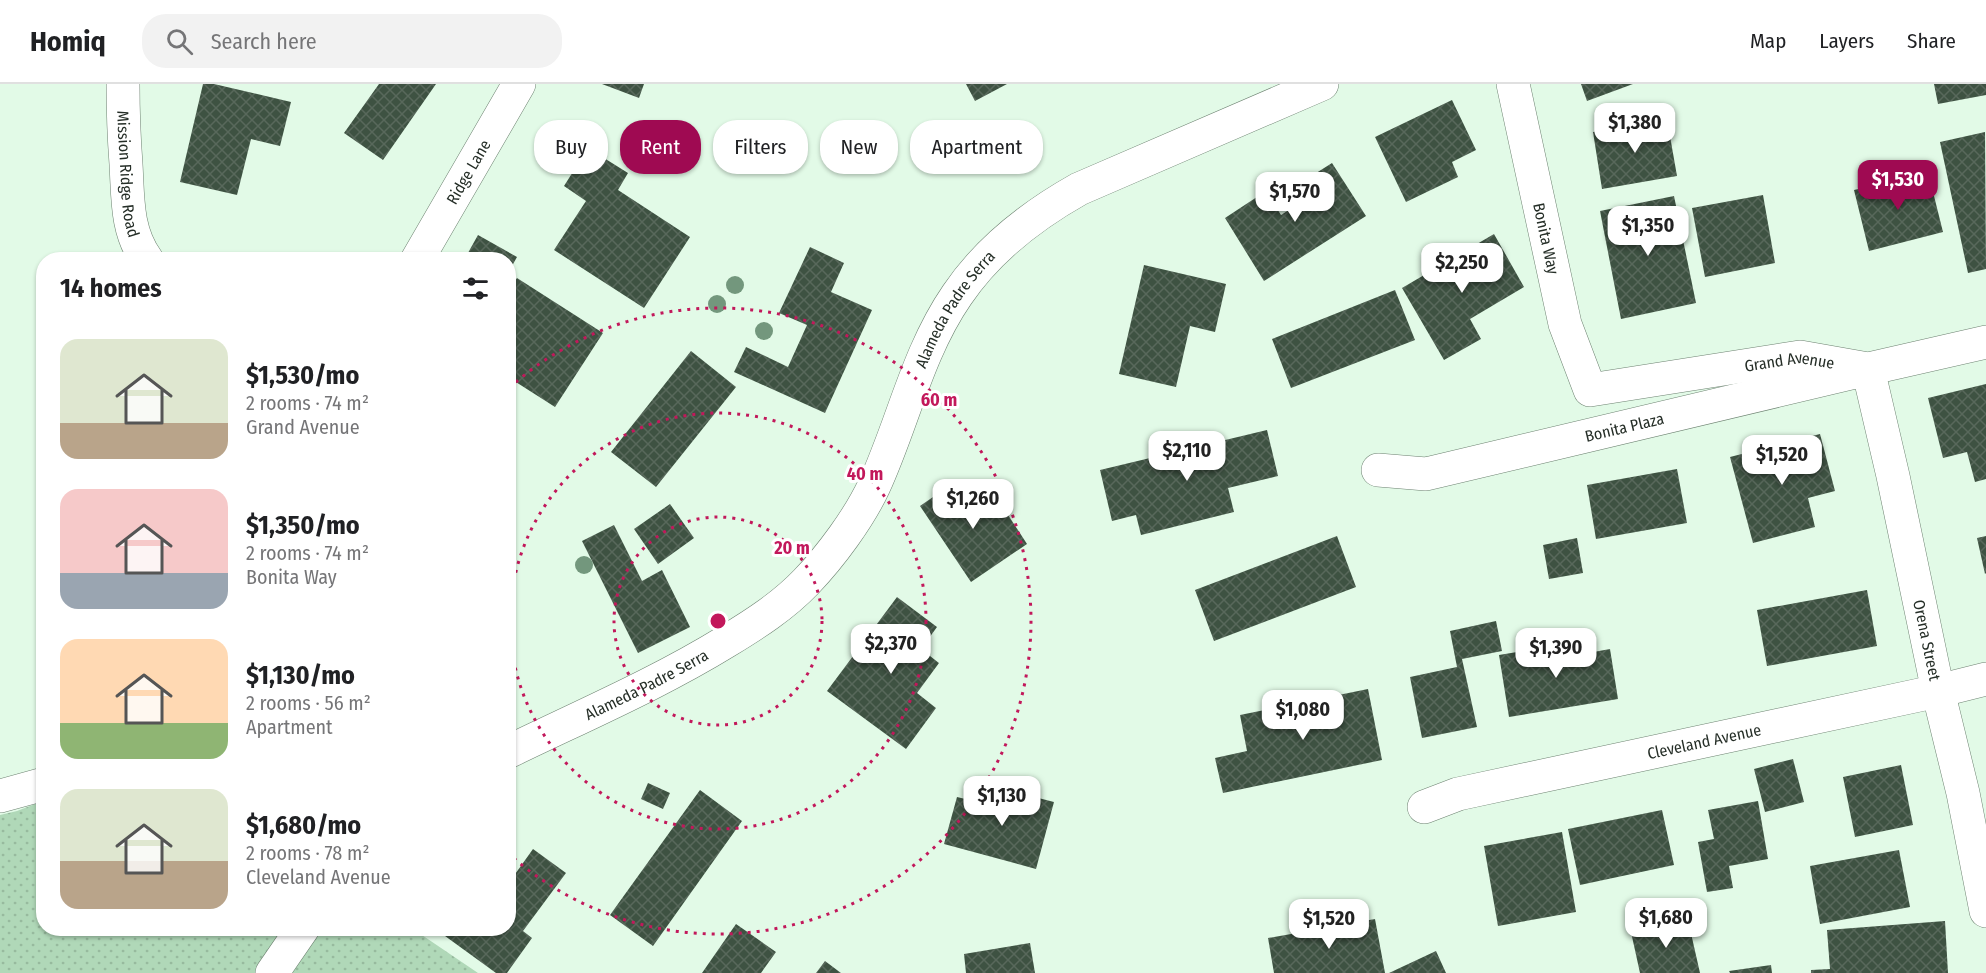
<!DOCTYPE html>
<html lang="en">
<head>
<meta charset="utf-8">
<style>
  :root { --surface:#fff; --page:#f2f2f2; --text:#202124; --muted:#757577; --line:#e0e0e0; --accent:#9f0a52 }
  body { margin:0; font-family:"Fira Sans Condensed",sans-serif; background:var(--page); color:var(--text); height:100vh; display:flex; flex-direction:column; font-size:22px; white-space:nowrap }
  * { box-sizing:border-box; margin:0 }
  p { font-size:20px; color:var(--muted) }
  .icon { flex:none; width:33px; height:33px; fill:none; stroke:currentColor; stroke-width:2; stroke-linecap:round; stroke-linejoin:round }
  .map { position:relative; flex:1; overflow:hidden }
  .side { position:absolute; left:36px; top:168px; width:480px; height:684px; display:flex; flex-direction:column; background:var(--surface); border-radius:24px; box-shadow:0 2px 4px #0004 }
  .side>* { flex:none }
  .top-card { position:absolute; left:534px; top:36px; width:570px; height:54px; display:flex; gap:12px }
  .price { position:absolute; translate:-50% -51px; padding:0 14px; border-radius:12px; background:#fff; color:#222; font-size:20px; line-height:39px; filter:drop-shadow(0 2px 3px #0008) }
  .price::after { content:''; position:absolute; left:50%; top:36px; width:18px; height:14px; margin-left:-9px; background:inherit; clip-path:polygon(0 0,100% 0,50% 100%) }
  .price.on { background:var(--accent); color:#fff }
  ul { padding:0; list-style:none }
  li { display:flex; align-items:center; gap:18px; height:150px; padding:0 24px }
  li span { display:grid; place-items:center; flex:none; width:168px; height:120px; border-radius:18px; color:#555 }
  li>.icon { margin-inline-start:auto }
  span .icon { width:72px; height:72px; fill:#fffc; stroke-width:1 }
  li b { font-size:26px }
  h2 { display:flex; justify-content:space-between; align-items:center; height:72px; padding:0 24px; font-size:26px }
  .chip { padding:0 21px; border-radius:24px; background:var(--surface); box-shadow:0 2px 4px #0004; font-size:21px; line-height:54px }
  .chip.on { background:var(--accent); color:#fff }
  header { display:flex; align-items:center; gap:36px; box-sizing:border-box; height:84px; padding:0 30px; background:var(--surface); border-bottom:2px solid var(--line) }
  header strong { font-size:28px }
  nav { display:flex; gap:33px; margin-inline-start:auto; font-size:21px }
  .search { width:420px; height:54px; background:var(--page); display:flex; align-items:center; gap:15px; box-sizing:border-box; padding:0 21px; border-radius:24px; color:var(--muted); font-size:22px }
  .map>svg:first-child { display:block }
  .green { fill:url(#green-dots) }
  .building { fill:url(#building-cross-hatch) }
  .lines { fill:none; stroke-linecap:round; stroke-linejoin:round }
  .minor-casing { stroke:#6d8271; stroke-width:34 }
  .tertiary-casing { stroke:#6d8271; stroke-width:34 }
  .minor { stroke:#fff; stroke-width:33 }
  .tertiary { stroke:#fff; stroke-width:33 }
  .tree { fill:#73977d }
  .ring { fill:none; stroke:#c2185b; stroke-width:3; stroke-dasharray:3 6 }
  .labels { text-anchor:middle; stroke-width:6; stroke-linejoin:round; paint-order:stroke }
  .street-label { font-size:16px; fill:#252e27; stroke:#fff }
  .centre { fill:#c2185b; stroke:#fff; stroke-width:3 }
  .ring-label { font-size:18px; text-anchor:middle; font-weight:bold; fill:#c2185b; stroke:#fff; stroke-width:6; stroke-linejoin:round; paint-order:stroke }
</style>
</head>
<body>
<header>
<strong>Homiq</strong>
<div class="search"><svg class="icon" aria-label="search" viewBox="0 0 24 24"><circle cx="10" cy="10" r="6"/><path d="M15 15l6 6"/></svg>Search here</div>
<nav><a>Map</a><a>Layers</a><a>Share</a></nav>
</header>
<div class="map">
<svg width="1986" height="889" viewBox="0 0 1986 889">
  <defs>
    <pattern id="green-dots" width="8" height="8" patternUnits="userSpaceOnUse" patternTransform="scale(1.5)"><rect width="8" height="8" fill="#b0d8b8"/><path d="M2 2h.1M6 6h.1" fill="none" stroke="#97ba9e" stroke-width="1.8" stroke-linecap="round"/></pattern>
    <pattern id="building-cross-hatch" width="8" height="8" patternUnits="userSpaceOnUse" patternTransform="scale(1.5)"><rect width="8" height="8" fill="#3e5242"/><path d="M0 0l8 8M0 8l8-8" fill="none" stroke="#58685b"/></pattern>
  </defs>
  <rect width="100%" height="100%" fill="#e2fae7"/>
  <path class="green" d="M 43,717 L 44,844 L 413,845 L 478,889 L 0,889 L 0,731 L 17,727 Z"/>
  <path class="building" d="M 203,0 L 214,0 L 291,18 L 280,62 L 251,55 L 237,111 L 180,98 Z
    M 379,0 L 436,0 L 383,76 L 344,49 Z
    M 602,0 L 644,0 L 639,14 Z
    M 966,0 L 1007,0 L 975,17 Z
    M 1581,0 L 1633,0 L 1587,17 Z
    M 1934,0 L 1986,0 L 1986,11 L 1938,20 Z
    M 1452,16 L 1476,66 L 1452,78 L 1458,93 L 1406,118 L 1375,53 Z
    M 1667,35 L 1677,92 L 1602,105 L 1593,48 Z
    M 1985,48 L 1986,185 L 1968,189 L 1940,58 Z
    M 588,64 L 628,89 L 618,106 L 690,153 L 644,224 L 554,166 L 586,117 L 564,102 Z
    M 1332,79 L 1366,132 L 1264,197 L 1225,134 L 1266,107 L 1281,131 L 1311,112 L 1302,98 Z
    M 1928,88 L 1943,148 L 1869,167 L 1854,106 Z
    M 1763,111 L 1775,179 L 1705,193 L 1692,124 Z
    M 1674,112 L 1696,219 L 1621,235 L 1600,127 Z
    M 1494,150 L 1524,203 L 1470,235 L 1481,255 L 1444,276 L 1402,204 Z
    M 478,151 L 517,173 L 508,189 L 508,176 L 464,176 Z
    M 810,163 L 844,179 L 831,208 L 872,226 L 825,329 L 734,288 L 746,263 L 788,283 L 807,241 L 779,229 Z
    M 1144,181 L 1226,200 L 1215,248 L 1190,242 L 1176,303 L 1119,290 Z
    M 517,194 L 603,249 L 555,323 L 508,293 L 508,207 Z
    M 1395,206 L 1415,256 L 1291,304 L 1272,255 Z
    M 691,267 L 736,303 L 656,403 L 611,368 Z
    M 1986,300 L 1986,395 L 1975,398 L 1967,368 L 1943,374 L 1928,314 Z
    M 1267,346 L 1278,392 L 1228,404 L 1234,428 L 1141,451 L 1136,431 L 1112,437 L 1100,386 Z
    M 1820,350 L 1835,407 L 1808,414 L 1815,443 L 1753,459 L 1730,373 Z
    M 1677,385 L 1687,439 L 1596,455 L 1587,401 Z
    M 959,395 L 983,432 L 1001,420 L 1027,460 L 971,498 L 920,422 Z
    M 670,420 L 694,454 L 658,480 L 634,445 Z
    M 614,441 L 642,497 L 662,486 L 690,543 L 638,569 L 582,457 Z
    M 1337,452 L 1356,503 L 1214,557 L 1195,506 Z
    M 1986,452 L 1986,489 L 1985,490 L 1977,454 Z
    M 1577,454 L 1583,489 L 1549,495 L 1543,461 Z
    M 1867,506 L 1877,562 L 1767,582 L 1757,526 Z
    M 897,513 L 937,543 L 921,565 L 939,579 L 917,609 L 936,624 L 906,665 L 827,607 Z
    M 1496,537 L 1502,567 L 1462,575 L 1477,643 L 1422,654 L 1410,593 L 1457,583 L 1450,547 Z
    M 1575,558 L 1577,571 L 1610,565 L 1618,615 L 1509,633 L 1499,571 Z
    M 1368,605 L 1382,676 L 1223,709 L 1215,674 L 1247,667 L 1240,631 Z
    M 1793,675 L 1804,718 L 1765,728 L 1754,685 Z
    M 1901,681 L 1913,741 L 1855,753 L 1843,693 Z
    M 648,699 L 670,709 L 663,725 L 641,715 Z
    M 995,703 L 1054,718 L 1036,785 L 944,760 L 957,713 L 990,721 Z
    M 700,706 L 742,737 L 653,862 L 610,831 Z
    M 1758,717 L 1768,775 L 1729,782 L 1733,804 L 1707,808 L 1698,758 L 1714,755 L 1708,726 Z
    M 1662,726 L 1674,781 L 1580,801 L 1568,745 Z
    M 1562,748 L 1576,828 L 1498,842 L 1484,762 Z
    M 533,765 L 566,789 L 523,847 L 532,854 L 507,889 L 496,889 L 434,844 L 508,844 L 508,800 Z
    M 1899,766 L 1910,823 L 1820,840 L 1810,782 Z
    M 1375,835 L 1385,889 L 1274,889 L 1268,854 Z
    M 1688,836 L 1700,889 L 1640,889 L 1631,848 Z
    M 1945,837 L 1948,889 L 1811,889 L 1811,886 L 1830,885 L 1827,846 Z
    M 736,840 L 776,868 L 761,889 L 702,889 Z
    M 1030,859 L 1035,889 L 966,889 L 964,870 Z
    M 1436,867 L 1446,889 L 1389,889 Z
    M 825,877 L 841,889 L 816,889 Z
    M 1771,881 L 1772,889 L 1730,889 L 1729,887 Z"/>
  <g class="lines">
    <g class="minor-casing">
      <g id="minor">
        <path id="s1" d="M 123,0 C 123,27 124,54 126,80 C 128,114 126,147 147,176"/>
        <path id="s2" d="M 1513,0 L 1565,240 L 1590,306 L 1800,273 L 1868,285 L 1986,258"/>
        <path id="s3" d="M 417,176 L 519,0"/>
        <path id="s4" d="M 1378,386 L 1426,390 L 1868,285 L 1893,392 L 1938,607 L 1963,709 L 1986,827"/>
        <path d="M 0,712 L 44,700"/>
        <path id="s5" d="M 1424,723 L 1458,710 L 1938,607 L 1986,595"/>
      </g>
    </g>
    <g class="tertiary-casing">
      <g id="tertiary">
        <path id="s6" d="M 508,668 C 582,632 657,600 727,557 C 755,540 783,522 806,498 C 831,472 859,434 874,402 C 903,339 917,269 957,211 C 988,165 1031,132 1079,105 L 1322,0"/>
        <path d="M 272,889 L 303,844"/>
      </g>
    </g>
    <use href="#minor" class="minor"/>
    <use href="#tertiary" class="tertiary"/>
  </g>
  <g class="tree">
    <circle cx="735" cy="201" r="9"/>
    <circle cx="717" cy="220" r="9"/>
    <circle cx="764" cy="247" r="9"/>
    <circle cx="584" cy="481" r="9"/>
  </g>
  <g class="ring">
    <circle cx="718" cy="537" r="104"/>
    <circle cx="718" cy="537" r="208"/>
    <path d="M509 304A313 313 0 1 1 509 770"/>
  </g>
  <g class="labels">
    <g class="street-label">
      <text dy="6" stroke="none"><textPath href="#s3" startOffset="102">Ridge Lane</textPath></text>
      <text dy="6" stroke="none"><textPath href="#s1" startOffset="90">Mission Ridge Road</textPath></text>
      <text dy="6" stroke="none"><textPath href="#s2" startOffset="158">Bonita Way</textPath></text>
      <text dy="6" stroke="none"><textPath href="#s6" startOffset="658">Alameda Padre Serra</textPath></text>
      <text dy="6" stroke="none"><textPath href="#s2" startOffset="518">Grand Avenue</textPath></text>
      <text dy="6" stroke="none"><textPath href="#s4" startOffset="252">Bonita Plaza</textPath></text>
      <text dy="6" stroke="none"><textPath href="#s4" startOffset="780">Orena Street</textPath></text>
      <text dy="6" stroke="none"><textPath href="#s6" startOffset="154">Alameda Padre Serra</textPath></text>
      <text dy="6" stroke="none"><textPath href="#s5" startOffset="288">Cleveland Avenue</textPath></text>
    </g>
  </g>
  <circle cx="718" cy="537" r="9" class="centre"/>
  <g class="ring-label">
    <text x="939" y="322">60 m</text>
    <text x="865" y="396">40 m</text>
    <text x="792" y="470">20 m</text>
  </g>
</svg>
<b class="price" style="left:1635px;top:70px">$1,380</b>
<b class="price on" style="left:1898px;top:127px">$1,530</b>
<b class="price" style="left:1295px;top:139px">$1,570</b>
<b class="price" style="left:1648px;top:173px">$1,350</b>
<b class="price" style="left:1462px;top:210px">$2,250</b>
<b class="price" style="left:1187px;top:398px">$2,110</b>
<b class="price" style="left:1782px;top:402px">$1,520</b>
<b class="price" style="left:973px;top:446px">$1,260</b>
<b class="price" style="left:891px;top:591px">$2,370</b>
<b class="price" style="left:1556px;top:595px">$1,390</b>
<b class="price" style="left:1303px;top:657px">$1,080</b>
<b class="price" style="left:1002px;top:743px">$1,130</b>
<b class="price" style="left:1666px;top:865px">$1,680</b>
<b class="price" style="left:1329px;top:866px">$1,520</b>
<div class="top-card">
<a class="chip">Buy</a>
<a class="chip on">Rent</a>
<a class="chip">Filters</a>
<a class="chip">New</a>
<a class="chip">Apartment</a>
</div>
<section class="side">
<h2>14 homes<svg class="icon" aria-label="filters" viewBox="0 0 24 24"><path d="M4 7h16M4 17h16"/><circle cx="9" cy="7" r="2"/><circle cx="15" cy="17" r="2"/></svg></h2>
<ul>
<li><span style="background:linear-gradient(#dfe7d0 70%,#b9a48a 0)"><svg class="icon" aria-label="home" viewBox="0 0 24 24"><path d="M3 11l9-7 9 7M6 9v11h12V9"/></svg></span><div><b>$1,530/mo</b><p>2 rooms · 74 m²</p><p>Grand Avenue</p></div></li>
<li><span style="background:linear-gradient(#f6c9c9 70%,#9aa5b1 0)"><svg class="icon" aria-label="home" viewBox="0 0 24 24"><path d="M3 11l9-7 9 7M6 9v11h12V9"/></svg></span><div><b>$1,350/mo</b><p>2 rooms · 74 m²</p><p>Bonita Way</p></div></li>
<li><span style="background:linear-gradient(#ffd9b3 70%,#8fb573 0)"><svg class="icon" aria-label="home" viewBox="0 0 24 24"><path d="M3 11l9-7 9 7M6 9v11h12V9"/></svg></span><div><b>$1,130/mo</b><p>2 rooms · 56 m²</p><p>Apartment</p></div></li>
<li><span style="background:linear-gradient(#dfe7d0 60%,#b9a48a 0)"><svg class="icon" aria-label="home" viewBox="0 0 24 24"><path d="M3 11l9-7 9 7M6 9v11h12V9"/></svg></span><div><b>$1,680/mo</b><p>2 rooms · 78 m²</p><p>Cleveland Avenue</p></div></li>
</ul>
</section>
</div>
</body>
</html>
